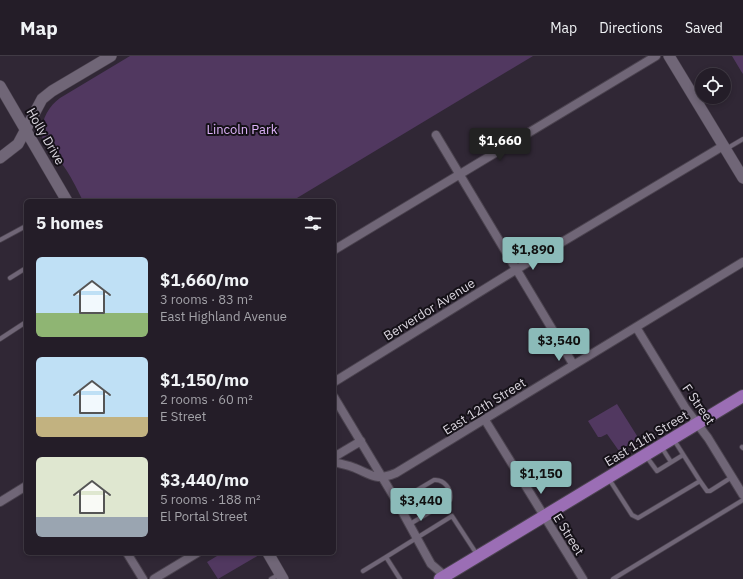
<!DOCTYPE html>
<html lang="en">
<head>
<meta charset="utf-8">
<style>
  :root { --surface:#241d28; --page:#2c2630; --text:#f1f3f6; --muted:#a3a2a8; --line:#413b45; --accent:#8bbbb9 }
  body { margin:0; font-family:"IBM Plex Sans",sans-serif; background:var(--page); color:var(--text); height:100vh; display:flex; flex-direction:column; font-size:15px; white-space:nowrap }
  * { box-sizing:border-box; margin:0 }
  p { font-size:13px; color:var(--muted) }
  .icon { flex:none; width:22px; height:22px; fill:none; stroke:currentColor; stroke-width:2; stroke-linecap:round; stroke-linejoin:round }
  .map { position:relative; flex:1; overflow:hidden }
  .details { position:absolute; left:24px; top:143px; width:312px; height:356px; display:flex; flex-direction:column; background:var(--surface); border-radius:6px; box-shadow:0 2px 6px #0003,0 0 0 1px var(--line) }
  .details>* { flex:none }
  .buttons { position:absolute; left:695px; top:12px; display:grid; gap:8px }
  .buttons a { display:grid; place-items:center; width:36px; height:36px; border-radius:50%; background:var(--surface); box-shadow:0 2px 6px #0003,0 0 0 1px var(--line); font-size:20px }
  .price { position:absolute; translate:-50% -34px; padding:0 9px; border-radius:4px; background:var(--accent); color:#111; font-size:13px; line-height:26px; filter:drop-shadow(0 1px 2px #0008) }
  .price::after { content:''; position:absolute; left:50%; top:24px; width:12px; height:9px; margin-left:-6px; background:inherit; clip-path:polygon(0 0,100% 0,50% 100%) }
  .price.selected { background:#222; color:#fff }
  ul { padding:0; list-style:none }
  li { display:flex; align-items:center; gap:12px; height:100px; padding:0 12px }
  li span { display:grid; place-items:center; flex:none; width:112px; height:80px; border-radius:6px; color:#555 }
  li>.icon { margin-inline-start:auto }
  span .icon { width:48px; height:48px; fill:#fffc; stroke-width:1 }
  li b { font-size:17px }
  h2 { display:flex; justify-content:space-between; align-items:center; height:48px; padding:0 12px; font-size:17px }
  header { display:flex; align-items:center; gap:24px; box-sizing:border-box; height:56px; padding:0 20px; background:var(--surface); border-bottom:1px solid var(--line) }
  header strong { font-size:19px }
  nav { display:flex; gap:22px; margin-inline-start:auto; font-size:14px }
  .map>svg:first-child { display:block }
  .green { fill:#513860 }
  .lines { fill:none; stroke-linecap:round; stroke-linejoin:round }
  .lane-casing { stroke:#4b434f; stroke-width:5.5 }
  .street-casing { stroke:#4b434f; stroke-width:10 }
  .secondary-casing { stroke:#4b434f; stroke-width:12 }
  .primary-casing { stroke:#4b434f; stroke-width:14 }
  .lane { stroke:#706677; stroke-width:4 }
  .street { stroke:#706677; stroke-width:8 }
  .secondary { stroke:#706677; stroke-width:11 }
  .primary { stroke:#9b6eb5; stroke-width:12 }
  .labels { text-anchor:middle; stroke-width:4; stroke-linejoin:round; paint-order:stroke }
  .park-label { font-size:13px; fill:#deb3f9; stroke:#151118 }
  .street-label { font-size:13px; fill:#dbd6df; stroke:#151118 }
</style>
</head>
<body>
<header>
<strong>Map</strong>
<nav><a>Map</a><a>Directions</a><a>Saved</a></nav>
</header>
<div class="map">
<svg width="743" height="523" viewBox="0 0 743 523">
  <rect width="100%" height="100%" fill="#302735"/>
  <path class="green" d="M 130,0 L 533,0 L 292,145 L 83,145 C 78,134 67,113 59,104 C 56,101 52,101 49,97 C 35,79 43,54 60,42 Z
    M 732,0 L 743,0 L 743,18 L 741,15 Z
    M 617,348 L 639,383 L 619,395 L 607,378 L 601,381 L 598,381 L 588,365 Z
    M 222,497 L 258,497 L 259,499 L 218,523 L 207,506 Z"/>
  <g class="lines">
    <g class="lane-casing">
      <path id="lane" d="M 726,93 L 743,83
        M 0,184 L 26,170
        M 10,222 L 26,212
        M 0,283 L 26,266
        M 742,391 L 743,392
        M 662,392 L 671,406
        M 646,400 L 657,415 L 683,399
        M 609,423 L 632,459 L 638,462 L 700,425 L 674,384
        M 700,425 L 707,435 L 710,435 L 732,421
        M 397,446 L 434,424 C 444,423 452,433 450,444 L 410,468
        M 363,515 L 386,501
        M 271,523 L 280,518
        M 400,523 L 386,501 L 452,460 L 478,500
        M 613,523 L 743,444"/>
    </g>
    <g class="street-casing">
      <path id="street" d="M 436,79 L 573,308
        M 334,194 L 656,0
        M 636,271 L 686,353 L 708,382 L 743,439
        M 334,326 L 517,213 L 723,90
        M 334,341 L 397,446 L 431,508 L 445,520
        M 485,364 L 583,523
        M 334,401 L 361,385
        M 334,406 C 341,408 349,409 355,412 C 374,420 376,425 396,417 L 743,206
        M 0,446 L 26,430
        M 127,497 L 143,523
        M 154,523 L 197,497"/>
    </g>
    <g class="secondary-casing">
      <path id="secondary" d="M 669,0 L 743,122
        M 0,30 L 67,145
        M 0,102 L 18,88 L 42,43 L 52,35 L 111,0
        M 268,497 L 283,523"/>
    </g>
    <g class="primary-casing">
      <path id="primary" d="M 440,523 L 743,340"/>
    </g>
    <use href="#lane" class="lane"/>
    <use href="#street" class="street"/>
    <use href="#secondary" class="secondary"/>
    <use href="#primary" class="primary"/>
  </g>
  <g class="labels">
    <g class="park-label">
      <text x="242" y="78">Lincoln Park</text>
    </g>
    <g class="street-label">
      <text transform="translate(46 80) rotate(60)" y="5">Holly Drive</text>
      <text transform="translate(429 253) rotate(-32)" y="5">Berverdor Avenue</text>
      <text transform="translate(699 348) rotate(55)" y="5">F Street</text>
      <text transform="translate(484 350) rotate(-32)" y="5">East 12th Street</text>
      <text transform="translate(646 382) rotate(-31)" y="5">East 11th Street</text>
      <text transform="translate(569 478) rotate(58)" y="5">E Street</text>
    </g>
  </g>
</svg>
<div class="buttons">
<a><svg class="icon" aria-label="locate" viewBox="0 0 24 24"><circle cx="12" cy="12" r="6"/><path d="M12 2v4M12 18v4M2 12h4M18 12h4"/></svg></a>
</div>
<b class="price selected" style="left:500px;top:106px">$1,660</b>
<b class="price" style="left:533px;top:215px">$1,890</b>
<b class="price" style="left:559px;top:306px">$3,540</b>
<b class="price" style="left:541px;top:439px">$1,150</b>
<b class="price" style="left:421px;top:466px">$3,440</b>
<section class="details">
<h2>5 homes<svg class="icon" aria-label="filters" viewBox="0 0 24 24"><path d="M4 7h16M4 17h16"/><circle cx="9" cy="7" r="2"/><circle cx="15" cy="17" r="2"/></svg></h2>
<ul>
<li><span style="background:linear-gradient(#bfe0f5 70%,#8fb573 0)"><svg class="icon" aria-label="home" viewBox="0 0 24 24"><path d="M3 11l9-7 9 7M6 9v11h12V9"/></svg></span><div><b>$1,660/mo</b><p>3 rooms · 83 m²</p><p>East Highland Avenue</p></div></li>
<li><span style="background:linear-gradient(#bfe0f5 75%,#c2b280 0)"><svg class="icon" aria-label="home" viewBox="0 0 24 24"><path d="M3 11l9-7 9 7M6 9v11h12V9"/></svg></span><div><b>$1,150/mo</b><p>2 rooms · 60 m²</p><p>E Street</p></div></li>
<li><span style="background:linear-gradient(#dfe7d0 75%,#9aa5b1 0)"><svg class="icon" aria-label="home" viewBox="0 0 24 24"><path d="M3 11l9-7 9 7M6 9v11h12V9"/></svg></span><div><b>$3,440/mo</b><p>5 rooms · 188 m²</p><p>El Portal Street</p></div></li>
</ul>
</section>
</div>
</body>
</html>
